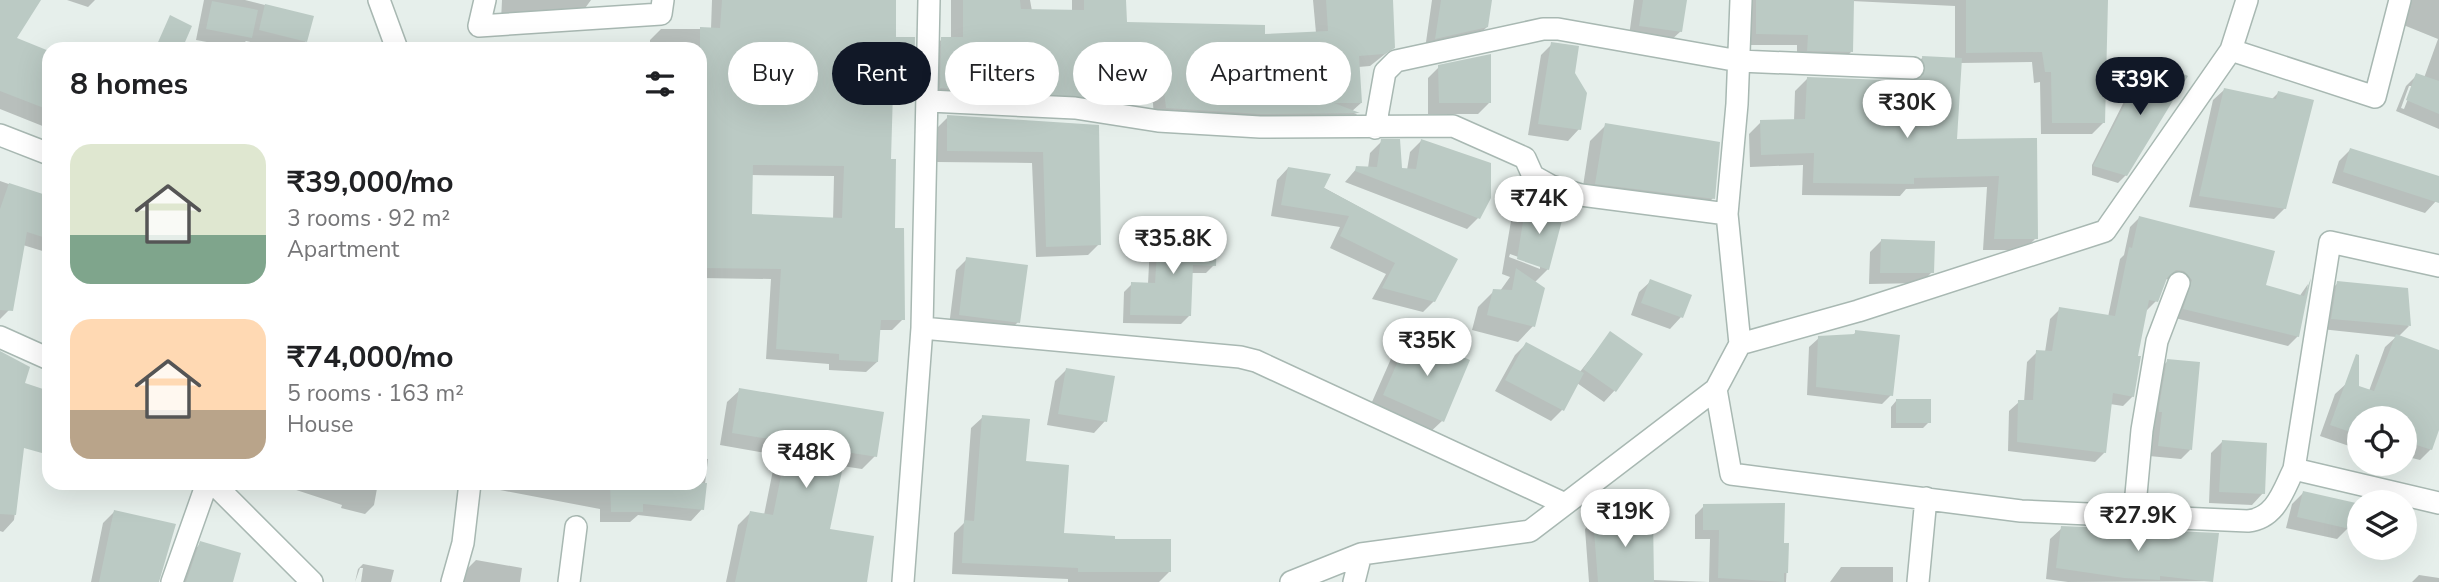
<!DOCTYPE html>
<html lang="en">
<head>
<meta charset="utf-8">
<style>
  :root { --surface:#fff; --page:#f2f2f2; --text:#202124; --muted:#757577; --accent:#111827 }
  body { margin:0; font-family:"Nunito Sans",sans-serif; background:var(--page); color:var(--text); height:100vh; display:flex; flex-direction:column; font-size:26px; white-space:nowrap }
  * { box-sizing:border-box; margin:0 }
  p { font-size:23px; color:var(--muted) }
  .icon { flex:none; width:38px; height:38px; fill:none; stroke:currentColor; stroke-width:2; stroke-linecap:round; stroke-linejoin:round }
  .map { position:relative; flex:1; overflow:hidden }
  .panel { position:absolute; left:42px; top:42px; width:665px; height:448px; display:flex; flex-direction:column; background:var(--surface); border-radius:21px; box-shadow:0 7px 28px #0002 }
  .panel>* { flex:none }
  .hud { position:absolute; left:728px; top:42px; width:665px; height:63px; display:flex; gap:14px }
  .buttons { position:absolute; left:2347px; top:406px; display:grid; gap:14px }
  .buttons a { display:grid; place-items:center; width:70px; height:70px; border-radius:50%; background:var(--surface); box-shadow:0 7px 28px #0002; font-size:35px }
  .price { position:absolute; translate:-50% -60px; padding:0 16px; border-radius:24px; background:#fff; color:#222; font-size:23px; line-height:46px; filter:drop-shadow(0 2px 4px #0008) }
  .price::after { content:''; position:absolute; left:50%; top:42px; width:21px; height:16px; margin-left:-10px; background:inherit; clip-path:polygon(0 0,100% 0,50% 100%) }
  .price.current { background:var(--accent); color:#fff }
  ul { padding:0; list-style:none }
  li { display:flex; align-items:center; gap:21px; height:175px; padding:0 28px }
  li span { display:grid; place-items:center; flex:none; width:196px; height:140px; border-radius:21px; color:#555 }
  li>.icon { margin-inline-start:auto }
  span .icon { width:84px; height:84px; fill:#fffc; stroke-width:1 }
  li b { font-size:30px }
  h2 { display:flex; justify-content:space-between; align-items:center; height:84px; padding:0 28px; font-size:30px }
  .chip { padding:0 24px; border-radius:32px; background:var(--surface); box-shadow:0 7px 28px #0002; font-size:24px; line-height:63px }
  .chip.current { background:var(--accent); color:#fff }
  .map>svg:first-child { display:block }
  .shadow { fill:#0003; fill-rule:evenodd }
  .building { fill:#bbcac4; fill-rule:evenodd }
  .lines { fill:none; stroke-linecap:round; stroke-linejoin:round }
  .street-casing { stroke:#a8b8b2; stroke-width:24 }
  .street { stroke:#fff; stroke-width:21 }
</style>
</head>
<body>
<div class="map">
<svg width="2439" height="582" viewBox="0 0 2439 582">
  <rect width="100%" height="100%" fill="#e6efeb"/>
  <path class="shadow" d="M 0,0 L 39,0 L 14,39 L 49,52 L 49,123 L 45,127 L 0,109 Z
    M 67,0 L 95,0 L 88,7 Z
    M 204,0 L 245,0 L 312,17 L 306,41 L 298,49 L 281,49 L 246,41 L 239,48 L 196,40 Z
    M 502,0 L 605,0 L 591,0 L 580,15 L 501,21 Z
    M 712,0 L 894,0 L 894,39 L 912,90 L 902,101 L 891,101 L 889,160 L 903,319 L 892,330 L 878,330 L 877,362 L 866,372 L 829,370 L 829,364 L 766,359 L 771,279 L 700,278 L 700,49 L 650,49 L 650,40 L 661,29 L 711,29 ZM 751,175 L 834,176 L 833,220 L 750,215 Z
    M 951,0 L 1030,0 L 1032,11 L 1072,12 L 1072,0 L 1124,0 L 1125,23 L 1263,35 L 1316,33 L 1313,0 L 1391,0 L 1394,47 L 1370,66 L 1358,67 L 1361,103 L 1351,112 L 1357,114 L 1346,125 L 1154,120 L 1153,103 L 1091,105 L 929,100 L 930,51 L 942,39 L 951,39 Z
    M 1432,0 L 1491,0 L 1487,27 L 1475,38 L 1425,49 Z
    M 1634,0 L 1685,0 L 1681,31 L 1669,42 L 1629,36 Z
    M 1746,0 L 2107,0 L 2104,122 L 2092,134 L 2041,134 L 2040,82 L 2034,83 L 2032,62 L 1960,63 L 1955,141 L 2035,140 L 2036,238 L 2024,250 L 1983,250 L 1987,187 L 1906,189 L 1900,196 L 1802,195 L 1803,165 L 1750,167 L 1749,134 L 1761,122 L 1794,121 L 1795,91 L 1807,79 L 1912,83 L 1911,70 L 1923,57 L 1955,59 L 1955,6 L 1852,1 L 1851,52 L 1840,63 L 1797,61 L 1797,45 L 1745,45 Z
    M 2395,0 L 2439,0 L 2439,129 L 2396,111 L 2406,86 L 2417,75 L 2424,78 L 2438,39 L 2401,24 ZM 2409,86 L 2413,86 L 2404,109 L 2401,108 Z
    M 1552,44 L 1573,74 L 1579,129 L 1568,141 L 1528,135 L 1541,55 Z
    M 2150,59 L 2126,175 L 2118,183 L 2092,175 L 2092,165 L 2142,66 Z
    M 1439,67 L 1489,103 L 1478,114 L 1428,114 L 1428,78 Z
    M 2224,90 L 2271,100 L 2278,93 L 2285,208 L 2274,219 L 2189,207 L 2213,100 Z
    M 948,117 L 1097,127 L 1099,244 L 1088,255 L 1036,257 L 1032,163 L 936,162 L 937,128 Z
    M 1606,125 L 1713,198 L 1698,214 L 1581,199 L 1590,141 Z
    M 1382,141 L 1400,170 L 1407,170 L 1410,152 L 1421,141 L 1479,217 L 1467,229 L 1345,182 L 1357,168 L 1368,168 L 1370,153 Z
    M 2350,150 L 2439,178 L 2436,201 L 2425,213 L 2332,183 L 2339,161 Z
    M 1288,168 L 1456,260 L 1434,301 L 1423,312 L 1372,299 L 1386,274 L 1330,248 L 1340,227 L 1271,216 L 1277,180 Z
    M 0,181 L 49,198 L 49,253 L 23,245 L 11,308 L 0,319 Z
    M 1527,205 L 1548,269 L 1534,283 L 1533,326 L 1518,342 L 1472,330 L 1478,307 L 1494,291 L 1500,291 L 1510,277 L 1502,274 L 1511,221 ZM 1510,254 L 1540,265 L 1540,269 L 1509,257 Z
    M 2140,217 L 2264,287 L 2299,297 L 2308,284 L 2298,336 L 2288,346 L 2175,318 L 2174,280 L 2165,279 L 2156,301 L 2146,311 L 2136,357 L 2133,396 L 2123,406 L 2110,404 L 2105,452 L 2095,462 L 2008,451 L 2009,411 L 2019,402 L 2024,402 L 2027,362 L 2037,352 L 2045,352 L 2050,319 L 2060,309 L 2108,317 L 2120,259 L 2124,255 L 2130,227 Z
    M 1158,237 L 1214,265 L 1206,273 L 1191,273 L 1189,316 L 1181,324 L 1123,323 L 1124,292 L 1132,284 L 1148,284 L 1150,245 Z
    M 1881,241 L 1932,272 L 1921,283 L 1869,284 L 1870,252 Z
    M 967,259 L 1018,322 L 1007,333 L 949,326 L 956,270 Z
    M 1651,281 L 1689,296 L 1681,317 L 1670,329 L 1631,315 L 1639,292 Z
    M 2338,283 L 2409,326 L 2398,337 L 2439,352 L 2439,424 L 2431,449 L 2420,460 L 2404,456 L 2404,418 L 2359,418 L 2359,444 L 2355,448 L 2320,436 L 2335,394 L 2347,383 L 2369,391 L 2385,347 L 2396,337 L 2321,329 L 2326,294 Z
    M 1856,332 L 1891,395 L 1882,404 L 1807,395 L 1809,347 L 1819,338 L 1852,336 Z
    M 1610,334 L 1615,390 L 1604,402 L 1577,383 L 1562,410 L 1551,421 L 1495,391 L 1515,355 L 1526,344 L 1579,373 Z
    M 1410,336 L 1442,421 L 1426,436 L 1368,411 L 1394,352 Z
    M 2168,361 L 2190,450 L 2181,459 L 2149,456 L 2158,370 Z
    M 1066,370 L 1105,421 L 1094,433 L 1047,425 L 1055,381 Z
    M 740,390 L 875,456 L 862,469 L 842,466 L 828,531 L 865,582 L 726,582 L 738,525 L 750,513 L 764,515 L 776,455 L 720,445 L 727,402 Z
    M 1896,401 L 1929,422 L 1923,428 L 1891,428 L 1891,407 Z
    M 983,417 L 1024,463 L 1062,535 L 1113,541 L 1169,572 L 1159,582 L 1068,582 L 1068,579 L 952,574 L 954,533 L 964,523 L 971,428 Z
    M 2222,442 L 2263,493 L 2252,505 L 2209,503 L 2211,453 Z
    M 700,458 L 708,459 L 702,509 L 691,521 L 638,515 L 630,522 L 600,522 L 600,509 L 500,490 L 502,483 L 700,483 Z
    M 0,467 L 20,470 L 14,520 L 3,532 L 0,531 Z
    M 285,483 L 378,483 L 374,505 L 365,514 L 341,508 L 342,505 L 284,486 Z
    M 2303,493 L 2348,528 L 2337,539 L 2286,528 L 2292,504 Z
    M 1704,506 L 1788,545 L 1786,582 L 1589,582 L 1585,529 L 1594,520 L 1653,580 L 1709,582 L 1710,539 L 1695,539 L 1695,515 Z
    M 114,512 L 158,582 L 91,582 L 103,523 Z
    M 2062,528 L 2211,581 L 2068,582 L 2046,579 L 2050,539 Z
    M 201,543 L 231,582 L 179,582 L 189,555 Z
    M 476,560 L 522,568 L 520,582 L 463,582 L 465,571 Z
    M 363,564 L 394,570 L 391,582 L 361,582 L 363,568 L 360,568 L 355,582 L 358,569 Z
    M 1841,567 L 1893,567 L 1893,582 L 1830,582 Z
    M 2419,575 L 2439,578 L 2439,582 L 2412,582 Z"/>
  <path class="building" d="M 0,0 L 41,0 L 17,38 L 49,51 L 49,110 L 0,91 Z
    M 722,0 L 896,0 L 896,37 L 915,37 L 914,91 L 893,91 L 891,159 L 896,159 L 895,228 L 904,228 L 905,320 L 881,320 L 878,362 L 839,360 L 839,354 L 776,349 L 781,269 L 700,268 L 705,147 L 705,144 L 700,144 L 700,27 L 720,28 ZM 753,165 L 844,166 L 842,218 L 752,214 Z
    M 963,0 L 1020,0 L 1021,9 L 1084,10 L 1084,0 L 1126,0 L 1127,22 L 1265,25 L 1265,34 L 1328,31 L 1326,0 L 1393,0 L 1395,48 L 1384,54 L 1359,56 L 1362,103 L 1334,103 L 1360,113 L 1260,114 L 1166,108 L 1164,91 L 1099,93 L 1099,99 L 940,88 L 941,37 L 963,37 Z
    M 1441,0 L 1492,0 L 1488,27 L 1435,39 Z
    M 1643,0 L 1687,0 L 1682,32 L 1639,26 Z
    M 1756,0 L 1854,0 L 1853,52 L 1807,51 L 1808,35 L 1756,34 Z
    M 1966,0 L 2108,0 L 2105,123 L 2052,123 L 2051,72 L 2045,72 L 2042,52 L 1966,53 Z
    M 212,1 L 258,10 L 252,38 L 206,29 Z
    M 265,4 L 314,16 L 307,42 L 259,30 Z
    M 170,15 L 192,26 L 182,49 L 155,49 Z
    M 1551,42 L 1579,46 L 1575,73 L 1587,93 L 1581,130 L 1538,124 Z
    M 1491,54 L 1491,103 L 1439,103 L 1438,65 Z
    M 1922,56 L 1962,58 L 1957,139 L 2037,138 L 2038,239 L 1994,239 L 1999,176 L 1914,178 L 1914,184 L 1813,183 L 1814,153 L 1761,155 L 1760,120 L 1805,119 L 1807,77 L 1913,81 L 1924,74 Z
    M 2149,57 L 2188,76 L 2127,176 L 2093,166 Z
    M 2416,73 L 2439,81 L 2439,114 L 2406,100 Z
    M 2224,88 L 2276,99 L 2278,91 L 2314,100 L 2286,209 L 2199,196 Z
    M 947,115 L 1099,125 L 1101,245 L 1046,247 L 1043,152 L 947,151 Z
    M 1605,123 L 1720,142 L 1715,199 L 1595,184 Z
    M 1381,139 L 1400,139 L 1402,168 L 1416,169 L 1421,139 L 1491,163 L 1491,198 L 1480,219 L 1355,171 L 1356,166 L 1377,167 Z
    M 2350,148 L 2439,176 L 2439,203 L 2343,172 Z
    M 1288,167 L 1331,174 L 1324,188 L 1458,259 L 1435,302 L 1382,288 L 1395,263 L 1340,236 L 1349,216 L 1281,205 Z
    M 9,183 L 49,196 L 49,239 L 27,232 L 13,311 L 0,310 L 0,209 Z
    M 1526,203 L 1564,213 L 1549,270 L 1517,259 Z
    M 2139,216 L 2275,251 L 2266,285 L 2304,296 L 2311,278 L 2299,337 L 2183,309 L 2192,280 L 2184,271 L 2176,270 L 2167,278 L 2158,302 L 2149,300 L 2138,356 L 2141,356 L 2134,397 L 2113,393 L 2106,453 L 2017,442 L 2018,400 L 2033,400 L 2036,350 L 2052,351 L 2059,307 L 2115,316 L 2129,247 L 2132,248 Z
    M 1158,235 L 1217,238 L 1216,266 L 1193,265 L 1191,316 L 1130,315 L 1131,282 L 1155,283 Z
    M 1881,239 L 1935,241 L 1934,273 L 1880,273 Z
    M 966,257 L 1028,265 L 1020,323 L 959,315 Z
    M 1516,268 L 1545,288 L 1535,327 L 1487,315 L 1493,289 L 1512,290 Z
    M 1650,279 L 1692,295 L 1683,318 L 1641,303 Z
    M 2337,281 L 2408,288 L 2411,326 L 2331,319 Z
    M 1855,330 L 1900,335 L 1893,396 L 1816,387 L 1818,336 L 1855,334 Z
    M 1610,331 L 1643,354 L 1616,392 L 1583,369 Z
    M 1410,334 L 1470,360 L 1444,422 L 1383,395 Z
    M 2396,334 L 2439,350 L 2439,430 L 2432,450 L 2404,441 L 2404,418 L 2359,418 L 2359,435 L 2330,425 L 2356,354 L 2359,355 L 2359,386 L 2374,391 Z
    M 1526,342 L 1584,373 L 1564,411 L 1505,380 Z
    M 0,351 L 30,367 L 25,383 L 49,391 L 49,455 L 24,448 L 16,515 L 0,514 Z
    M 2167,359 L 2200,362 L 2192,450 L 2158,446 L 2162,412 L 2159,412 L 2159,406 Z
    M 1066,368 L 1115,376 L 1107,422 L 1058,414 Z
    M 739,388 L 884,412 L 877,457 L 846,452 L 830,529 L 874,536 L 867,582 L 735,582 L 750,511 L 773,515 L 788,442 L 732,433 Z
    M 1896,399 L 1931,399 L 1931,423 L 1896,423 Z
    M 982,415 L 1030,419 L 1026,461 L 1069,465 L 1064,533 L 1115,536 L 1115,539 L 1171,539 L 1171,572 L 1078,572 L 1078,568 L 962,563 L 964,520 L 974,521 Z
    M 2222,440 L 2267,443 L 2265,494 L 2219,492 Z
    M 610,483 L 707,483 L 704,510 L 643,504 L 643,512 L 611,512 Z
    M 2303,491 L 2356,503 L 2350,529 L 2297,517 Z
    M 1785,503 L 1784,543 L 1789,543 L 1788,573 L 1784,573 L 1784,582 L 1718,578 L 1719,530 L 1703,530 L 1703,504 Z
    M 114,510 L 176,524 L 159,582 L 99,582 Z
    M 1653,517 L 1654,582 L 1598,582 L 1593,518 Z
    M 2061,526 L 2219,533 L 2213,582 L 2160,576 L 2160,580 L 2124,578 L 2056,568 Z
    M 200,541 L 241,553 L 233,582 L 186,582 Z"/>
  <g class="lines">
    <g class="street-casing">
      <path id="street" d="M 379,0 L 397,49
        M 485,0 L 479,26 L 661,14 L 663,0
        M 2231,50 L 2375,97 L 2400,0
        M 929,101 L 1075,108 L 1158,121 L 1260,127 L 1453,126 L 1525,158 L 1533,176 L 1551,186 L 1581,195 L 1727,214
        M 1375,128 L 1385,72 L 1396,61 L 1543,29 L 1558,29 L 1739,61 L 1913,68
        M 0,135 L 49,154
        M 2439,266 L 2330,242 L 2294,469 L 2439,503
        M 922,328 L 1240,357 L 1256,361 L 1565,504
        M 0,337 L 49,359
        M 1740,344 L 1858,311 L 2105,231 L 2231,50 L 2247,0
        M 1716,389 L 1731,474 L 2021,511 L 2248,521 C 2276,518 2283,491 2294,469
        M 213,483 L 312,582
        M 2134,516 L 2142,430 L 2157,341 L 2179,283
        M 1361,554 L 1530,531 L 1716,389 L 1740,344 L 1727,214 L 1737,104 L 1741,0
        M 172,582 L 207,483
        M 452,582 L 463,543 L 470,483
        M 569,582 L 576,527
        M 903,582 L 922,328 L 929,0
        M 1291,582 L 1361,554 L 1354,582
        M 1918,582 L 1926,498"/>
    </g>
    <use href="#street" class="street"/>
  </g>
</svg>
<div class="buttons">
<a><svg class="icon" aria-label="locate" viewBox="0 0 24 24"><circle cx="12" cy="12" r="6"/><path d="M12 2v4M12 18v4M2 12h4M18 12h4"/></svg></a>
<a><svg class="icon" aria-label="layers" viewBox="0 0 24 24"><path d="M12 4l9 5-9 5-9-5zM3 14l9 5 9-5"/></svg></a>
</div>
<b class="price current" style="left:2140px;top:117px">₹39K</b>
<b class="price" style="left:1907px;top:140px">₹30K</b>
<b class="price" style="left:1539px;top:236px">₹74K</b>
<b class="price" style="left:1173px;top:276px">₹35.8K</b>
<b class="price" style="left:1427px;top:378px">₹35K</b>
<b class="price" style="left:806px;top:490px">₹48K</b>
<b class="price" style="left:1625px;top:549px">₹19K</b>
<b class="price" style="left:2138px;top:553px">₹27.9K</b>
<div class="hud">
<a class="chip">Buy</a>
<a class="chip current">Rent</a>
<a class="chip">Filters</a>
<a class="chip">New</a>
<a class="chip">Apartment</a>
</div>
<section class="panel">
<h2>8 homes<svg class="icon" aria-label="filters" viewBox="0 0 24 24"><path d="M4 7h16M4 17h16"/><circle cx="9" cy="7" r="2"/><circle cx="15" cy="17" r="2"/></svg></h2>
<ul>
<li><span style="background:linear-gradient(#dfe7d0 65%,#7fa58c 0)"><svg class="icon" aria-label="home" viewBox="0 0 24 24"><path d="M3 11l9-7 9 7M6 9v11h12V9"/></svg></span><div><b>₹39,000/mo</b><p>3 rooms · 92 m²</p><p>Apartment</p></div></li>
<li><span style="background:linear-gradient(#ffd9b3 65%,#b9a48a 0)"><svg class="icon" aria-label="home" viewBox="0 0 24 24"><path d="M3 11l9-7 9 7M6 9v11h12V9"/></svg></span><div><b>₹74,000/mo</b><p>5 rooms · 163 m²</p><p>House</p></div></li>
</ul>
</section>
</div>
</body>
</html>
